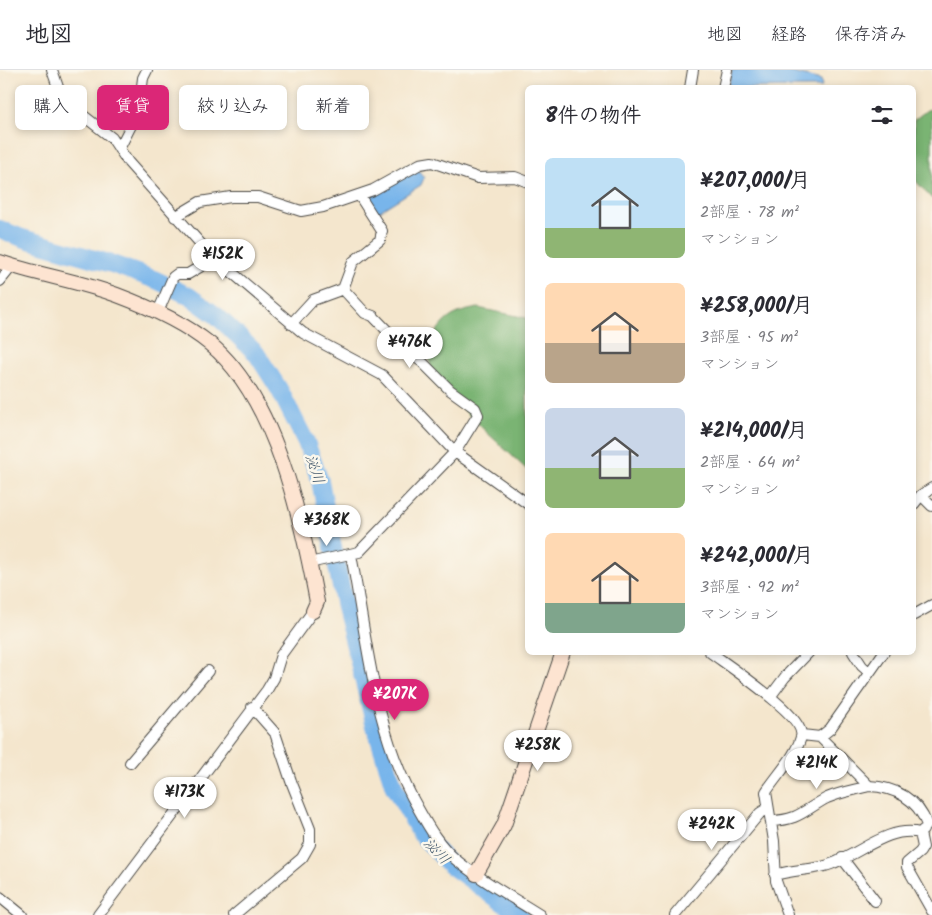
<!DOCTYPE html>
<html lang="ja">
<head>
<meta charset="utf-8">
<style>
  :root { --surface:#fff; --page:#f2f2f3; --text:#2b2b33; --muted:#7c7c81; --line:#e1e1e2; --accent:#db2777 }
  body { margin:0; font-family:Kalam,"Klee One",sans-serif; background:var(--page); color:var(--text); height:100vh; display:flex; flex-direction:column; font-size:19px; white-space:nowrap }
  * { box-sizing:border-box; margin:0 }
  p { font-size:16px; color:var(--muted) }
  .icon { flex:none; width:28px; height:28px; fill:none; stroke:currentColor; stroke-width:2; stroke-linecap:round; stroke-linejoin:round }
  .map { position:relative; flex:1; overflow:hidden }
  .side { position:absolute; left:525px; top:15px; width:391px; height:570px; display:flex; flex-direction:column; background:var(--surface); border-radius:8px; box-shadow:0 2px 8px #0003 }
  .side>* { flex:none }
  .hud { position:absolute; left:15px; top:15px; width:435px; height:45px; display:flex; gap:10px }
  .price { position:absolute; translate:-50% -42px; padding:0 11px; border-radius:18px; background:#fff; color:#222; font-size:16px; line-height:32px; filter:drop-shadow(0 1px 2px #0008) }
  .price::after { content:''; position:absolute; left:50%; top:30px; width:15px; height:11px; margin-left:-8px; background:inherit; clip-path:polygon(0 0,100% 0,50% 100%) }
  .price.active { background:var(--accent); color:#fff }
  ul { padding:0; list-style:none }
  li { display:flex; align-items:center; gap:15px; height:125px; padding:0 20px }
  li span { display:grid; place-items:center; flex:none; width:140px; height:100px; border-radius:8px; color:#555 }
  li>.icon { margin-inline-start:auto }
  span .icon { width:60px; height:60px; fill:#fffc; stroke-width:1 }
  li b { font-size:21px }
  h2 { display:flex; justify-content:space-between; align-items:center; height:60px; padding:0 20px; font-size:21px }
  .tag { padding:0 18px; border-radius:8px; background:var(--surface); box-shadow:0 2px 8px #0003; font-size:18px; line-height:45px }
  .tag.active { background:var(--accent); color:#fff }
  header { display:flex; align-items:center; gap:30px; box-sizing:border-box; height:70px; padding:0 25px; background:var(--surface); border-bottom:1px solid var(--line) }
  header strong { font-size:24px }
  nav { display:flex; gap:28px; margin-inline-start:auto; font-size:18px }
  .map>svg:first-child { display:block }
  .forest { fill:#7ab473; stroke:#52704f }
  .water { fill:#78b5eb; stroke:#52708b }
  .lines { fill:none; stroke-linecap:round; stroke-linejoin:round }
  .river { stroke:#78b5eb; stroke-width:18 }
  .street-casing { stroke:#494743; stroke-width:12 }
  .secondary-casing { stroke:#494743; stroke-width:16 }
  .street { stroke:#fff; stroke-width:10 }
  .secondary { stroke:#fde4d1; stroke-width:14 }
  .labels { text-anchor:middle; stroke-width:5; stroke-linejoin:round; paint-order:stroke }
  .water-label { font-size:15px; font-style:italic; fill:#465b6e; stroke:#fbf7ec }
</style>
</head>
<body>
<header>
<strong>地図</strong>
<nav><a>地図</a><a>経路</a><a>保存済み</a></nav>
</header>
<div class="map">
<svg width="932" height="845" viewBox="0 0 932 845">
  <rect width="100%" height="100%" fill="#fbf7ec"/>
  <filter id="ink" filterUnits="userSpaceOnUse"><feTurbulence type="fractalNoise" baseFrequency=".02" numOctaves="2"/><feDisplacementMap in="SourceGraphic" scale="10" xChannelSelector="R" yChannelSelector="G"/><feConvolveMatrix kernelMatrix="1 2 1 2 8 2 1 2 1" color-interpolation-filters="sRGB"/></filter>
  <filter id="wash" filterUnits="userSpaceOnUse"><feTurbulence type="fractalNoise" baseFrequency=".0096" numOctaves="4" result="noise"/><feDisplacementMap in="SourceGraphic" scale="20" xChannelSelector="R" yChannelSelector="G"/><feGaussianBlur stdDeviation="1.12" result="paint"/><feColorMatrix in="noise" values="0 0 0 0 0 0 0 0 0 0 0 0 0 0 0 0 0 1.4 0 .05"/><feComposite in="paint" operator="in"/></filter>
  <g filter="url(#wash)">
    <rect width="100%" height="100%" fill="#f4e6cd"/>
    <path class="forest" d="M 932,39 L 932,129 L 914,109 L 914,50 L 927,40 Z
      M 478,238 L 527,248 L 527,400 C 507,380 439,322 431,298 C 427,285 431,268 439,258 C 450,244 461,241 478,238 Z"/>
    <path class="water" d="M 732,0 L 782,0 L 821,10 L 822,17 L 728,18 Z
      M 417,98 L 424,108 L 421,115 L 375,144 L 367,125 Z"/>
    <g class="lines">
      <path class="river" d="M 0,159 L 22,168 L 112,194 L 156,210 L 189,226 L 217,246 L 256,283 L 279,319 L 306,372 L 320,411 L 345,537 L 375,656 L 394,717 L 421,764 L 450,795 L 520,845"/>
    </g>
  </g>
  <g filter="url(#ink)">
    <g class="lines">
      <g class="street-casing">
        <path id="street" d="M 52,0 L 60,23 L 66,32 L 112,68 L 128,92 L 208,182 L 303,263 L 382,305 L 455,382 L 528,434
          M 690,18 L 693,0
          M 723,18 L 727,0
          M 119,79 L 139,40 L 143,8 L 147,0
          M 175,147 L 200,132 L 231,127 L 258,127 L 301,141 L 323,137 L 373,120 L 420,94 L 432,92 L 478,108 L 515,107 L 528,112
          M 0,211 L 12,196
          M 343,219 L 353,192 L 380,170 L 382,161 L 359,125
          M 158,242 L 173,207 L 177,204 L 188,204 L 215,188
          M 291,254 L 313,230 L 343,219
          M 921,425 L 932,436
          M 914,434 L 921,425 L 932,418
          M 351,485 C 368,572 373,661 419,740 C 429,758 439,775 455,789 C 480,810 512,827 540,845
          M 309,493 L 359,482 L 455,382 L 478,345 L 475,338 L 450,320 L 422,292 L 403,277 L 373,246 L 365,243 L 343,219
          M 914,545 L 932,535
          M 710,582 C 727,595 807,647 801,667 C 796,686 777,705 766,722 L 774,771 L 776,811 L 788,845
          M 853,582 L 862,596 L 869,602
          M 770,627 L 785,607 L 809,582
          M 802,665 L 820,667 L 869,716 C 895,717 918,729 927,755
          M 820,667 L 830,659 L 884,582
          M 130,693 L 208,601
          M 771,751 C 800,750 804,740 827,728 C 840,722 855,720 869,716
          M 923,760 L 920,763 L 923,777 L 920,782 L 907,793 L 907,797 L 932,841
          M 842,788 L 875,831
          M 775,805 C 792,800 809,800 825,796 C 856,788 886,755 920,763
          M 0,827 L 22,845
          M 98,845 L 267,620 L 274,608 L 281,585 L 313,541
          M 234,845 L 302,788 L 310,774 L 310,759 L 291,711 L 275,663 L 252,637
          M 675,845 L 760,743 L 768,738"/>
      </g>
      <g class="secondary-casing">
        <path id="secondary" d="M 0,192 C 38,205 79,211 117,225 C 149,237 183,252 210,274 C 276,328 302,451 317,532 L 313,541
          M 476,804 L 504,755 L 563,582"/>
      </g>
      <use href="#street" class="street"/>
      <use href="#secondary" class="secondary"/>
    </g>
  </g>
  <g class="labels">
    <g class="water-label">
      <text transform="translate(315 399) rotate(72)" y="5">泌川</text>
      <text transform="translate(437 781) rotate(46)" y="5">泌川</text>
    </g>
  </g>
</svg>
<b class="price" style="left:223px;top:211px">¥152K</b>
<b class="price" style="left:410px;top:299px">¥476K</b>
<b class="price" style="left:327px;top:477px">¥368K</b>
<b class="price active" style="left:395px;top:651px">¥207K</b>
<b class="price" style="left:538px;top:702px">¥258K</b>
<b class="price" style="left:817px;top:720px">¥214K</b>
<b class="price" style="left:185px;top:749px">¥173K</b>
<b class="price" style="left:712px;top:781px">¥242K</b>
<div class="hud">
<a class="tag">購入</a>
<a class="tag active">賃貸</a>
<a class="tag">絞り込み</a>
<a class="tag">新着</a>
</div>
<section class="side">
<h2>8件の物件<svg class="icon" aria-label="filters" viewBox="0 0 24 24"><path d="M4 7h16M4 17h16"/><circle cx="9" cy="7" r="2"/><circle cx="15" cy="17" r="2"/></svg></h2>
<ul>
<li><span style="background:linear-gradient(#bfe0f5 70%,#8fb573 0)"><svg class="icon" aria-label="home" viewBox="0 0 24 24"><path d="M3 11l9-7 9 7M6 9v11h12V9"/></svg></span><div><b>¥207,000/月</b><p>2部屋 · 78 m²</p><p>マンション</p></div></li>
<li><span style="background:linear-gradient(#ffd9b3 60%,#b9a48a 0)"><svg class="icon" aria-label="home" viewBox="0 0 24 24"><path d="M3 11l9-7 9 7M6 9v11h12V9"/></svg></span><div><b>¥258,000/月</b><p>3部屋 · 95 m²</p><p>マンション</p></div></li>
<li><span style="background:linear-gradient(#c9d6e8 60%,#8fb573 0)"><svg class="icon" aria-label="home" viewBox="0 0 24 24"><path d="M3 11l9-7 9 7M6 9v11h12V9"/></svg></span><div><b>¥214,000/月</b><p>2部屋 · 64 m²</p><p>マンション</p></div></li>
<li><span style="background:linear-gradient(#ffd9b3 70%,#7fa58c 0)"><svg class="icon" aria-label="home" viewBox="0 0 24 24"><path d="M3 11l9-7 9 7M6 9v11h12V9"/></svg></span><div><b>¥242,000/月</b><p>3部屋 · 92 m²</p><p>マンション</p></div></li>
</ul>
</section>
</div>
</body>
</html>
